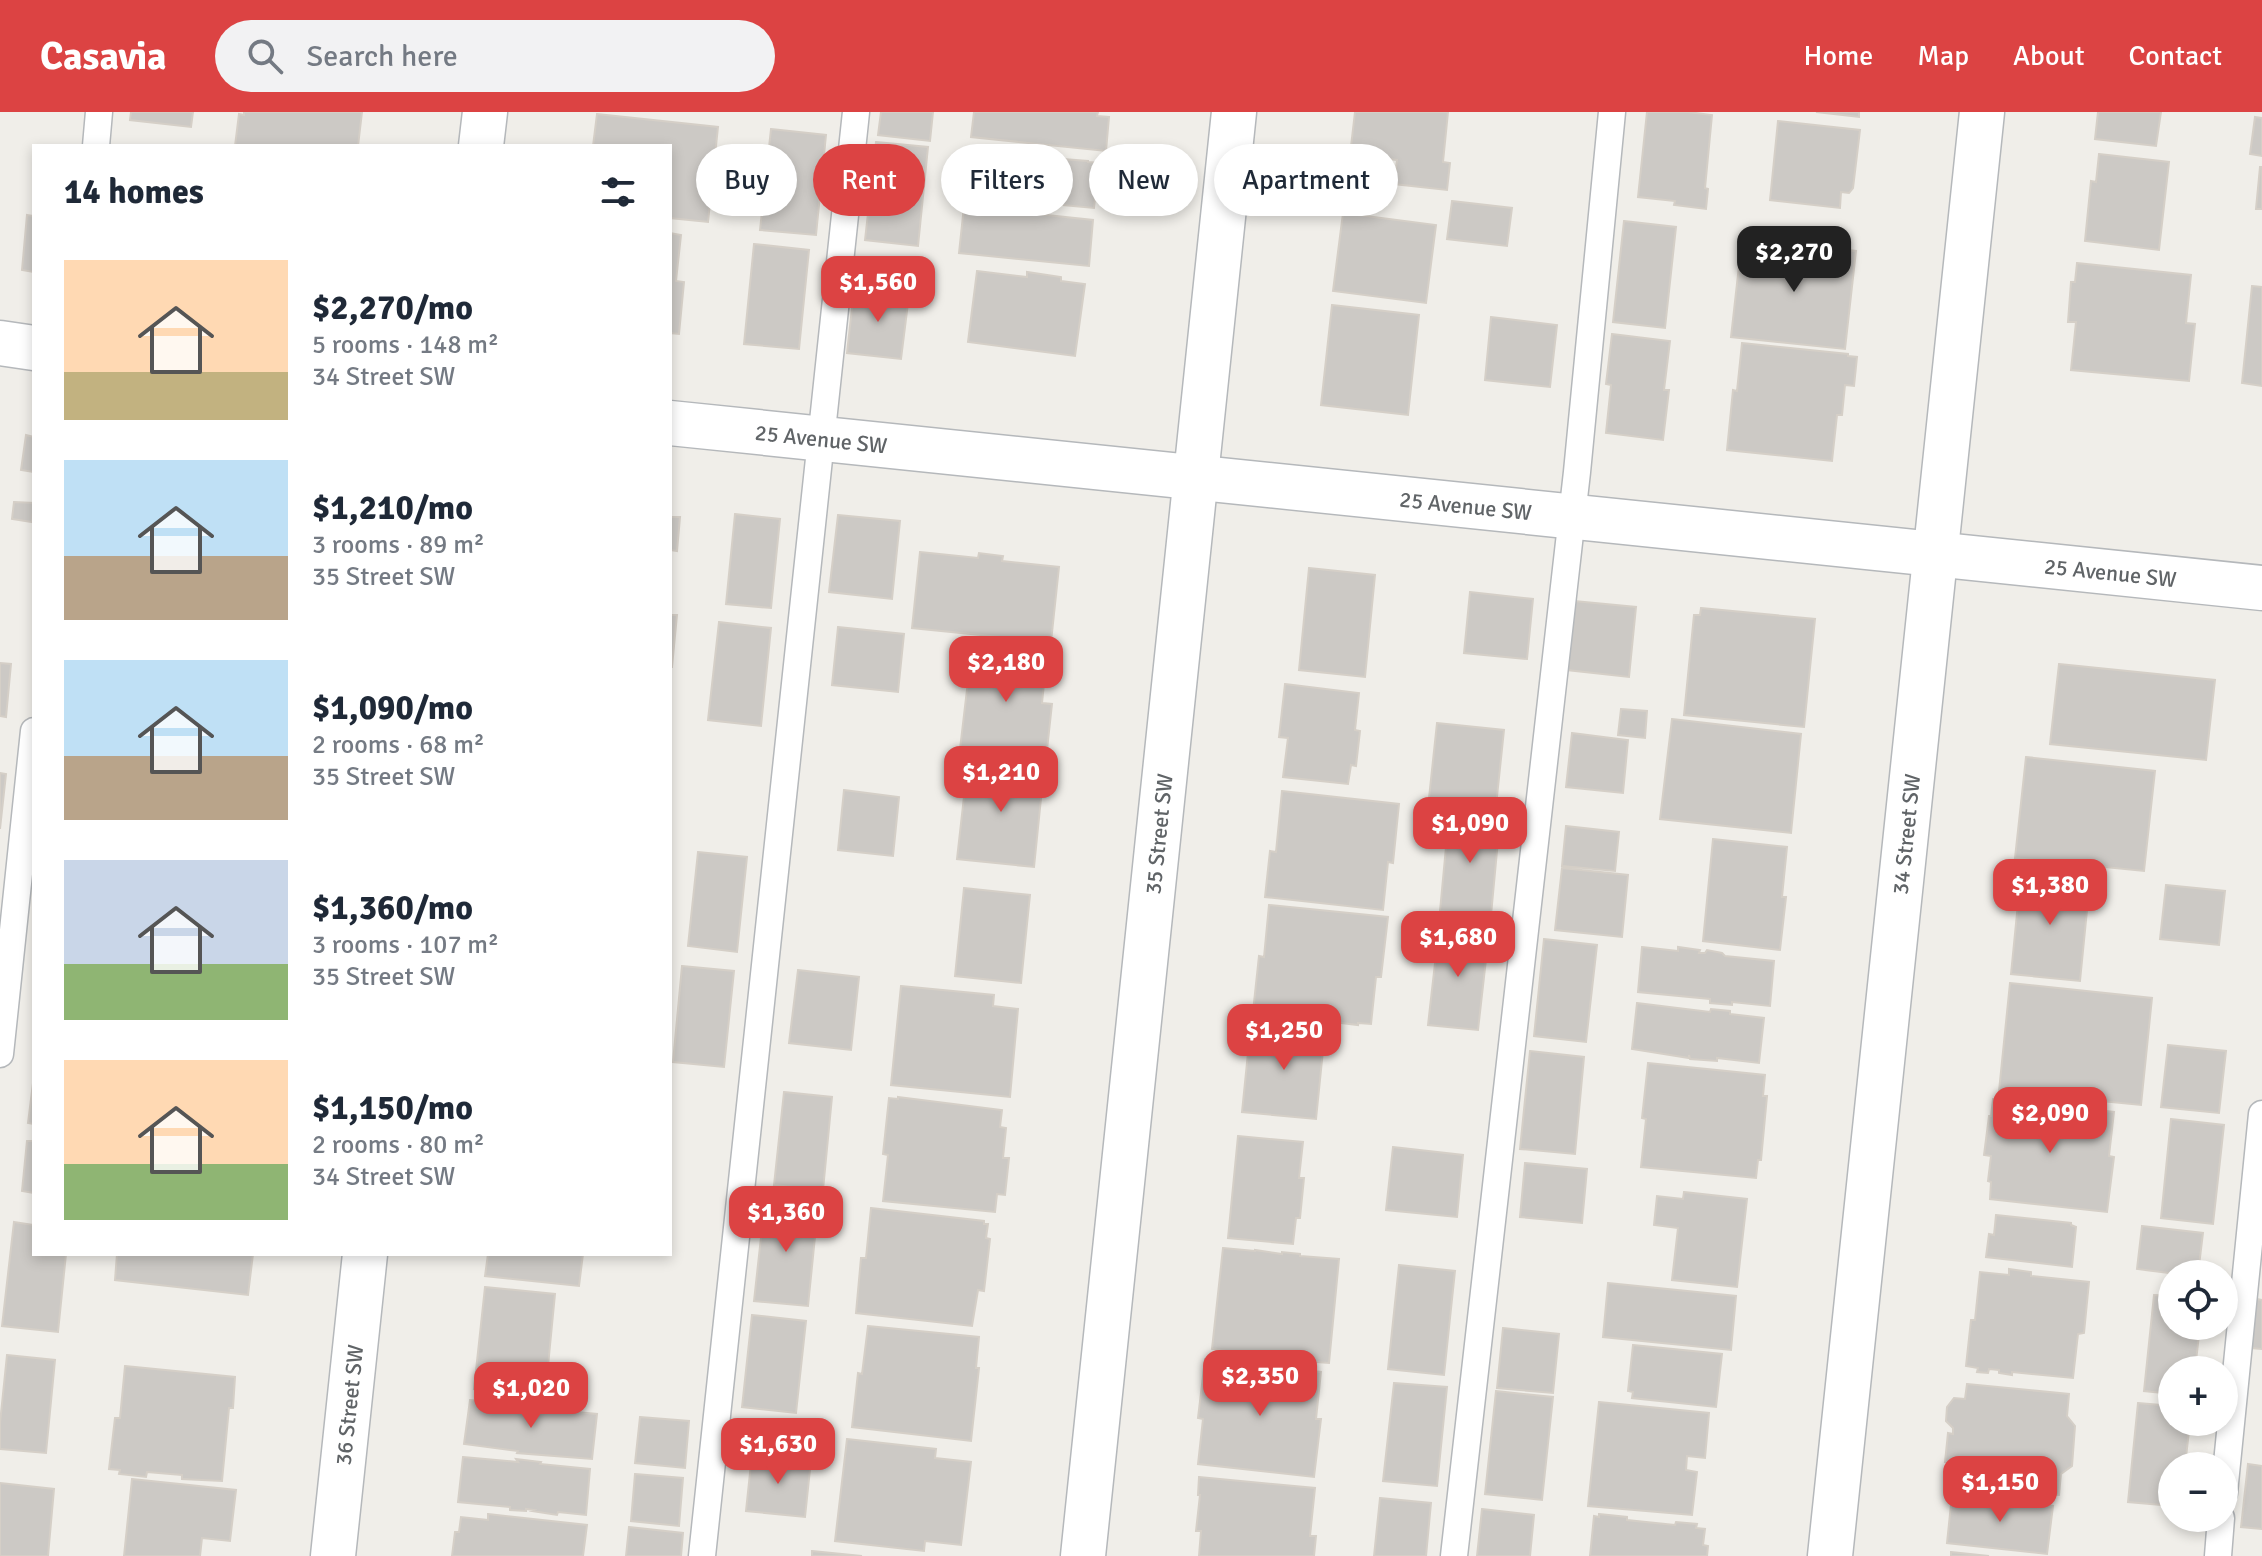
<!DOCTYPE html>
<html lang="en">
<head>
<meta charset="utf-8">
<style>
  :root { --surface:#fff; --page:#f2f2f3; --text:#1f2937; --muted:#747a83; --accent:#dc4343 }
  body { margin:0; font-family:Signika,sans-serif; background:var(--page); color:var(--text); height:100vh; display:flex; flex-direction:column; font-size:30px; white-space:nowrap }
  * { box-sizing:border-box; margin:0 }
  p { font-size:26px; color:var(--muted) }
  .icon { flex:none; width:44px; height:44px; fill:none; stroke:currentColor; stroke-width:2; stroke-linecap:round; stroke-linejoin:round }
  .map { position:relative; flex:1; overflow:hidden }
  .side { position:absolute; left:32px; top:32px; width:640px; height:1112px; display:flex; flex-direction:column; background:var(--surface); border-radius:0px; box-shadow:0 4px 12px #0003 }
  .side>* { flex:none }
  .guide { position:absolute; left:696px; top:32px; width:760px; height:72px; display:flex; gap:16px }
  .buttons { position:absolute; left:2158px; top:1148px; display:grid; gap:16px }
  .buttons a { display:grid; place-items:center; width:80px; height:80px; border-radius:50%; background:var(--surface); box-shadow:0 4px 12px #0003; font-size:40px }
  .price { position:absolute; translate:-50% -68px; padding:0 18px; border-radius:16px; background:var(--accent); color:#fff; font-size:26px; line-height:52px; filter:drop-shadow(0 2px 4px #0008) }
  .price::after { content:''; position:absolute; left:50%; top:48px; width:24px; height:18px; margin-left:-12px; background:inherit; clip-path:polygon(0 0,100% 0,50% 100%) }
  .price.on { background:#222; color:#fff }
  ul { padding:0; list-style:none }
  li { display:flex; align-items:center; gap:24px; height:200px; padding:0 32px }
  li span { display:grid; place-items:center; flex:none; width:224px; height:160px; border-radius:0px; color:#555 }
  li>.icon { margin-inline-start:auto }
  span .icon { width:96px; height:96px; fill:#fffc; stroke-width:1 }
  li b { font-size:34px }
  h2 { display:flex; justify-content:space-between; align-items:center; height:96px; padding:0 32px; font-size:34px }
  .chip { padding:0 28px; border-radius:36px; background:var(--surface); box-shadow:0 4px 12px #0003; font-size:28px; line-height:72px }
  .chip.on { background:var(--accent); color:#fff }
  header { display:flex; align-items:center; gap:48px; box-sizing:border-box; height:112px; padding:0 40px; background:var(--accent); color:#fff }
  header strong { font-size:38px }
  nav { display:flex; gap:44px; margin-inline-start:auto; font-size:28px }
  .search { width:560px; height:72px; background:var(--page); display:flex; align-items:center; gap:20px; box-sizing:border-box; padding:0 28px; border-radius:44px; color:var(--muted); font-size:30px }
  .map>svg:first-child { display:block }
  .building { fill:#ccc9c5; stroke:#d5cfc7; stroke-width:2 }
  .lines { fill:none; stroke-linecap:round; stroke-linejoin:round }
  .lane-casing { stroke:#b5b8bb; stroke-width:29 }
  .street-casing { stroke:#b5b8bb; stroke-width:47 }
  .lane { stroke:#fff; stroke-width:26 }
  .street { stroke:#fff; stroke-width:44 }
  .labels { text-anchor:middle; stroke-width:8; stroke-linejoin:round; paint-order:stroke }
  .street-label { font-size:22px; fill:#606467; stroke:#fff }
</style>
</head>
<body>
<header>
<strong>Casavia</strong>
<div class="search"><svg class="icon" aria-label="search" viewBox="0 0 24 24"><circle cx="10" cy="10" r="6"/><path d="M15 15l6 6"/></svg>Search here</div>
<nav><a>Home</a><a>Map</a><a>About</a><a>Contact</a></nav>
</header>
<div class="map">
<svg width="2262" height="1444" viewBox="0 0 2262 1444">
  <rect width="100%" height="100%" fill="#f0eee9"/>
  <path class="building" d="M 131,0 L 193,0 L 191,15 L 130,8 Z
    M 244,0 L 362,0 L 358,34 L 235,34 L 239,2 L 244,3 Z
    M 881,0 L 933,0 L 930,29 L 878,23 Z
    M 974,0 L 1098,0 L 1097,4 L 1109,5 L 1106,39 L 971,25 Z
    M 1355,0 L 1448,0 L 1443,50 L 1450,51 L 1447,78 L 1394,72 L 1397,48 L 1350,43 Z
    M 1647,0 L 1688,0 L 1712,3 L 1705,76 L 1708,77 L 1706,97 L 1674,93 L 1675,89 L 1638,85 Z
    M 1816,0 L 1859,0 L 1859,5 Z
    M 2098,0 L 2161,0 L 2156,34 L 2095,27 Z
    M 597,2 L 718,15 L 708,110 L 670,106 L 670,34 L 593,34 Z
    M 2255,5 L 2262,6 L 2262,44 L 2250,42 Z
    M 1778,9 L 1860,18 L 1853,76 L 1849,81 L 1841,80 L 1840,96 L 1770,88 Z
    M 771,17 L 826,23 L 816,123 L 760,118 Z
    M 876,30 L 928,35 L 918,134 L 865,128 Z
    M 969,38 L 1024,42 L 1024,44 L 1088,49 L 1088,50 L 1099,51 L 1094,96 L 965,84 Z
    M 2099,42 L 2169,50 L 2159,138 L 2085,129 L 2091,69 L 2096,70 Z
    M 2260,55 L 2262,55 L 2262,97 L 2256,97 Z
    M 1452,89 L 1512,96 L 1507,134 L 1447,127 Z
    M 964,94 L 1093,108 L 1089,154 L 959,141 Z
    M 1343,101 L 1436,113 L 1426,191 L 1333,179 Z
    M 27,103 L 34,104 L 34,160 L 22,158 Z
    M 1624,109 L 1676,115 L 1665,216 L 1613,210 Z
    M 670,121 L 681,123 L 676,169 L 684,170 L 679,222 L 670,221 Z
    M 1742,127 L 1856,139 L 1845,237 L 1731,225 Z
    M 754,132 L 809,138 L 799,237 L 744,232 Z
    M 2077,151 L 2191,163 L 2186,211 L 2195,212 L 2189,269 L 2071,258 L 2076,210 L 2068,210 L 2071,170 L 2075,170 Z
    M 977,159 L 1027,165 L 1027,160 L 1061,165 L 1061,169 L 1085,172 L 1075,244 L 968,230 Z
    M 2252,174 L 2262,175 L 2262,274 L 2242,271 Z
    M 854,178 L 909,183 L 901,247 L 847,241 Z
    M 1332,193 L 1419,203 L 1408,303 L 1321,293 Z
    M 1491,205 L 1557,213 L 1550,275 L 1485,268 Z
    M 1612,222 L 1670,229 L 1664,278 L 1669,278 L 1663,328 L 1606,321 L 1611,273 L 1606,272 Z
    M 1742,231 L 1848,242 L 1848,244 L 1857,245 L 1854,274 L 1845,273 L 1842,303 L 1837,303 L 1832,349 L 1727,338 L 1733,278 L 1737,279 Z
    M 26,323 L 34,325 L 34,360 L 21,358 Z
    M 14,390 L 34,391 L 32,410 L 12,407 Z
    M 735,402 L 780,407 L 771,496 L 726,492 Z
    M 838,403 L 900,409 L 892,487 L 829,480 Z
    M 670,405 L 680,405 L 677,439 L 670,438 Z
    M 920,440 L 978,446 L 979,441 L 1003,444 L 1002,449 L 1059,455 L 1051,530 L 912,516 Z
    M 1309,456 L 1375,463 L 1365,565 L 1299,558 Z
    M 1470,480 L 1533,487 L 1527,547 L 1464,541 Z
    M 1574,489 L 1636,495 L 1629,565 L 1567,558 Z
    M 1701,496 L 1815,507 L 1804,615 L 1684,603 L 1694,503 L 1700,503 Z
    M 670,503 L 677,503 L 672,555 L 670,555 Z
    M 719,510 L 771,516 L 761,614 L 708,608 Z
    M 838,515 L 904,522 L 898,580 L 832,573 Z
    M 972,535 L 1047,543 L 1042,591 L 1052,592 L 1046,647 L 960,637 Z
    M 0,551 L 11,552 L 6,605 L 0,604 Z
    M 2059,552 L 2215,568 L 2206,648 L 2050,632 Z
    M 1285,572 L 1359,581 L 1355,618 L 1360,619 L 1356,654 L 1351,653 L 1348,672 L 1283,665 L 1288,626 L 1279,625 Z
    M 1621,597 L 1647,599 L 1645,626 L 1618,623 Z
    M 1672,607 L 1801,622 L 1791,721 L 1660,707 Z
    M 1437,611 L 1504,618 L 1496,694 L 1429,686 Z
    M 1572,621 L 1628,628 L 1623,681 L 1566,675 Z
    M 2026,645 L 2155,659 L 2144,759 L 2015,746 Z
    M 968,649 L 1044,657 L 1034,755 L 957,747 Z
    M 0,661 L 6,662 L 0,717 Z
    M 844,678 L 899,685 L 893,744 L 838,738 Z
    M 1282,679 L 1399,692 L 1393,751 L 1388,750 L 1383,798 L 1265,785 L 1270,739 L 1276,740 Z
    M 1449,703 L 1500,707 L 1491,803 L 1440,799 Z
    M 1566,714 L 1619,720 L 1615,759 L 1562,754 Z
    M 1713,727 L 1787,735 L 1782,785 L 1786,785 L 1780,838 L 1703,829 Z
    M 698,740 L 747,745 L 737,840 L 688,834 Z
    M 1562,756 L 1628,763 L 1622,825 L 1555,818 Z
    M 2021,761 L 2090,768 L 2080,869 L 2011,862 Z
    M 2166,773 L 2225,779 L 2219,833 L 2160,827 Z
    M 964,776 L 1030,783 L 1021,871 L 955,864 Z
    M 1269,793 L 1388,805 L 1381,865 L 1376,865 L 1371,912 L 1358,911 L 1358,913 L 1253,900 L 1259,844 L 1264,845 Z
    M 1439,816 L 1489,821 L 1478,918 L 1428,913 Z
    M 1544,827 L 1597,833 L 1586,930 L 1534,924 Z
    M 1642,835 L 1678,839 L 1678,835 L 1700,838 L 1699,841 L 1705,841 L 1707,838 L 1722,841 L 1725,844 L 1774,849 L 1770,894 L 1732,890 L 1732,893 L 1710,891 L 1710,887 L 1638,880 Z
    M 682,854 L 734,859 L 724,955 L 673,950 Z
    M 798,858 L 859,865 L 851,938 L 789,931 Z
    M 2010,871 L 2152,886 L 2141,993 L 1999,979 Z
    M 901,874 L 994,883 L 993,894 L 1018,897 L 1010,985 L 891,973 Z
    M 1637,891 L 1710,900 L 1711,897 L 1730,899 L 1730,902 L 1764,906 L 1759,951 L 1717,946 L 1717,949 L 1690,947 L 1689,943 L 1689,946 L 1632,937 Z
    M 1256,912 L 1325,919 L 1316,1007 L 1242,1000 L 1248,941 L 1253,942 Z
    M 2168,933 L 2226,939 L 2219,1001 L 2161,995 Z
    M 1530,939 L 1584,945 L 1575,1042 L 1520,1037 Z
    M 1648,951 L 1765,963 L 1763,984 L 1767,984 L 1761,1048 L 1758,1048 L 1756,1066 L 1641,1055 L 1646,1007 L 1642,1006 Z
    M 34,963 L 34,1012 L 28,1011 Z
    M 784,980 L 832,985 L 823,1078 L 774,1073 Z
    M 898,985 L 1002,998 L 1000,1015 L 1006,1016 L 1003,1046 L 1009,1046 L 1005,1083 L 997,1082 L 995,1100 L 883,1089 L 888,1043 L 883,1042 L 889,986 L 898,987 Z
    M 1993,987 L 2114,1000 L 2109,1044 L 2114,1045 L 2107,1100 L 1990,1087 L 1991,1070 L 1988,1069 L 1991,1044 L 1984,1043 L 1989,1004 L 1991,1004 Z
    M 2171,1007 L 2224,1013 L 2213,1112 L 2161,1106 Z
    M 1238,1024 L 1303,1030 L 1299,1066 L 1304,1066 L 1300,1106 L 1296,1106 L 1293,1132 L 1228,1126 Z
    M 27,1029 L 34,1029 L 34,1081 L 22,1079 Z
    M 1393,1035 L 1463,1043 L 1457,1105 L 1386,1098 Z
    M 1525,1051 L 1587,1057 L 1582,1111 L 1520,1105 Z
    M 1684,1080 L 1747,1087 L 1737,1175 L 1672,1168 L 1678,1116 L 1654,1113 L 1657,1084 L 1683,1087 Z
    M 765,1089 L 818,1095 L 808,1194 L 754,1189 Z
    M 871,1096 L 984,1109 L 984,1112 L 988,1112 L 986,1126 L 990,1127 L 984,1179 L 978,1178 L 972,1214 L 856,1201 L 861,1146 L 866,1146 Z
    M 1996,1103 L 2071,1111 L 2071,1113 L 2076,1115 L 2072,1155 L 1986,1145 L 1989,1122 L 1994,1123 Z
    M 14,1110 L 34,1113 L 34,1142 L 66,1142 L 58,1220 L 2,1214 Z
    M 2142,1114 L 2203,1121 L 2198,1162 L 2177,1162 L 2137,1157 Z
    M 1223,1136 L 1255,1139 L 1255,1138 L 1282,1142 L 1282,1140 L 1300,1142 L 1300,1144 L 1339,1147 L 1329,1251 L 1276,1247 L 1276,1246 L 1212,1237 Z
    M 117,1142 L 253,1142 L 248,1183 L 115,1168 Z
    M 488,1142 L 583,1142 L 579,1174 L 485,1164 Z
    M 1399,1153 L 1455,1159 L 1444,1263 L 1388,1257 Z
    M 2009,1157 L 2031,1160 L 2031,1164 L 2089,1170 L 2084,1221 L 2078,1222 L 2073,1266 L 2012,1260 L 2012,1263 L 1999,1261 L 1999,1258 L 1989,1257 L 1988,1261 L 1977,1260 L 1978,1256 L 1966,1254 L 1971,1208 L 1975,1208 L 1980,1160 L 2009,1163 Z
    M 1608,1171 L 1736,1184 L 1731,1238 L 1603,1225 Z
    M 485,1175 L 555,1182 L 545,1285 L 474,1277 Z
    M 2154,1183 L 2172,1184 L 2172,1214 L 2200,1214 L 2195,1258 L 2172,1258 L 2172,1282 L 2144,1279 Z
    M 2257,1187 L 2262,1188 L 2262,1237 L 2251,1236 Z
    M 752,1203 L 806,1209 L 796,1301 L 742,1295 Z
    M 868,1214 L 979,1225 L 976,1256 L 979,1256 L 971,1329 L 852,1315 L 858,1261 L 862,1262 Z
    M 1503,1216 L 1559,1222 L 1553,1281 L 1497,1276 Z
    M 1633,1233 L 1722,1242 L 1716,1295 L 1632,1286 L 1633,1280 L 1628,1279 Z
    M 7,1243 L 55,1248 L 46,1341 L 0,1337 L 0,1311 Z
    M 1205,1247 L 1321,1260 L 1316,1307 L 1321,1307 L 1314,1365 L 1198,1352 L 1203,1307 L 1198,1306 Z
    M 125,1254 L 235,1265 L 233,1296 L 229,1296 L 222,1369 L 182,1367 L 182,1363 L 147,1360 L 146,1365 L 119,1362 L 120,1358 L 109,1357 L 115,1306 L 120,1306 Z
    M 1394,1271 L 1447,1275 L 1437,1374 L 1383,1369 Z
    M 1967,1272 L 2069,1282 L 2067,1304 L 2075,1314 L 2072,1354 L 2061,1362 L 2059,1383 L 1956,1373 L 1956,1369 L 1948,1368 L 1950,1350 L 1945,1350 L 1948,1321 L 1953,1322 L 1953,1316 L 1946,1309 L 1947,1295 L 1954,1286 L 1965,1287 Z
    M 1496,1279 L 1553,1285 L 1542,1388 L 1485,1382 Z
    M 470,1288 L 522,1294 L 520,1291 L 535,1293 L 533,1295 L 544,1296 L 543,1294 L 568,1296 L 565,1299 L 597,1302 L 592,1347 L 517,1341 L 518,1339 L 464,1332 Z
    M 1599,1290 L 1709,1301 L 1705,1346 L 1687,1344 L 1686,1358 L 1697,1360 L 1692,1403 L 1588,1394 Z
    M 2138,1291 L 2172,1294 L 2172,1310 L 2190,1310 L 2185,1354 L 2172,1354 L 2172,1394 L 2128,1390 Z
    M 640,1305 L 689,1309 L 685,1356 L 635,1351 Z
    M 847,1327 L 936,1337 L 935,1346 L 971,1350 L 961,1433 L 925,1429 L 924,1439 L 835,1429 Z
    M 752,1342 L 811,1348 L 805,1405 L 746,1399 Z
    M 463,1345 L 518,1350 L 516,1347 L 541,1350 L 540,1352 L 590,1357 L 586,1403 L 558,1400 L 557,1403 L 532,1399 L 534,1398 L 526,1397 L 526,1399 L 510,1398 L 510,1395 L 458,1390 Z
    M 2248,1352 L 2262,1354 L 2262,1417 L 2241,1415 Z
    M 635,1362 L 683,1366 L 679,1414 L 631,1409 Z
    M 1199,1365 L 1315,1376 L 1310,1424 L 1316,1424 L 1314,1444 L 1199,1444 L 1201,1419 L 1196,1419 L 1200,1383 L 1198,1383 Z
    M 132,1367 L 236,1378 L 230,1429 L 202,1426 L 200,1444 L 124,1444 Z
    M 0,1371 L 54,1377 L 48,1444 L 0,1444 Z
    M 1952,1383 L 2053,1394 L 2047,1442 L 1947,1431 Z
    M 1380,1386 L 1431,1391 L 1426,1444 L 1374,1444 Z
    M 1482,1397 L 1534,1403 L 1530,1444 L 1477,1444 Z
    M 488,1402 L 587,1413 L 583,1444 L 452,1444 L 455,1420 L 459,1420 L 461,1405 L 488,1408 Z
    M 1599,1402 L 1627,1405 L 1627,1408 L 1675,1413 L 1676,1410 L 1697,1412 L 1696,1416 L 1705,1417 L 1703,1433 L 1708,1434 L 1707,1444 L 1590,1444 L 1594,1404 L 1599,1405 Z
    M 629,1415 L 683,1421 L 681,1444 L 626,1444 Z
    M 812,1439 L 862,1444 L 812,1444 Z
    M 1951,1440 L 1989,1444 L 1951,1444 Z"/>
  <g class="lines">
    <g class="lane-casing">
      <path id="lane" d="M 96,34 L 99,0
        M 0,942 L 34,619
        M 2224,1381 L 2262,1002
        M 702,1444 L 856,0
        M 1454,1444 L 1577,360 L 1612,0
        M 2218,1444 L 2221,1406"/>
    </g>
    <g class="street-casing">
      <g id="street">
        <path d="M 481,34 L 485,0"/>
        <path d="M 0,231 L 34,236"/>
        <path id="s1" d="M 670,311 L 2262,476"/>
        <path id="s2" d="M 333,1444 L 365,1142"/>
        <path id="s3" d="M 1083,1444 L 1234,0"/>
        <path id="s4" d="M 1830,1444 L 1982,0"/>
      </g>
    </g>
    <use href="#lane" class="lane"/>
    <use href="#street" class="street"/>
  </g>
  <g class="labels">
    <g class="street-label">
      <text dy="8" stroke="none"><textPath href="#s1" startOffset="152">25 Avenue SW</textPath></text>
      <text dy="8" stroke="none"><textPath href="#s1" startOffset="800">25 Avenue SW</textPath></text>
      <text dy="8" stroke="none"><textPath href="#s1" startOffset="1448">25 Avenue SW</textPath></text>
      <text dy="8" stroke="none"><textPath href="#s3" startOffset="726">35 Street SW</textPath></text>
      <text dy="8" stroke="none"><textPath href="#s4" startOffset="726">34 Street SW</textPath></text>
      <text dy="8" stroke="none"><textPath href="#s2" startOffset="152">36 Street SW</textPath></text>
    </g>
  </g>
</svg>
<div class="buttons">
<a><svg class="icon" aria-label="locate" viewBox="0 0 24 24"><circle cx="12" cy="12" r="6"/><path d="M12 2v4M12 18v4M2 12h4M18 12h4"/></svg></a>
<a>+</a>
<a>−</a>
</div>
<b class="price on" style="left:1794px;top:182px">$2,270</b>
<b class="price" style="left:878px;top:212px">$1,560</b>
<b class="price" style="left:1006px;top:592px">$2,180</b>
<b class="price" style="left:1001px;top:702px">$1,210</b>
<b class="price" style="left:1470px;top:753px">$1,090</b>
<b class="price" style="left:2050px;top:815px">$1,380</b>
<b class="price" style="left:1458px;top:867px">$1,680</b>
<b class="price" style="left:1284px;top:960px">$1,250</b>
<b class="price" style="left:2050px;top:1043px">$2,090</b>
<b class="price" style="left:786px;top:1142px">$1,360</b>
<b class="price" style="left:1260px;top:1306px">$2,350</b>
<b class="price" style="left:531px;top:1318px">$1,020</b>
<b class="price" style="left:778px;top:1374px">$1,630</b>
<b class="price" style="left:2000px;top:1412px">$1,150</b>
<div class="guide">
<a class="chip">Buy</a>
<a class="chip on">Rent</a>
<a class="chip">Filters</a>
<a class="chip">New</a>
<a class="chip">Apartment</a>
</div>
<section class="side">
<h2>14 homes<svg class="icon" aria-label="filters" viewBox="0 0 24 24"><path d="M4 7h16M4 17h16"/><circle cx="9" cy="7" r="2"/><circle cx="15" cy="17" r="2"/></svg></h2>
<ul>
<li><span style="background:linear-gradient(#ffd9b3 70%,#c2b280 0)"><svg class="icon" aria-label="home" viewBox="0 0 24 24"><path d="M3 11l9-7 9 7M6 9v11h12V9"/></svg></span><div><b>$2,270/mo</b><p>5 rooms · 148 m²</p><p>34 Street SW</p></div></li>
<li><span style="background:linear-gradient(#bfe0f5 60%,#b9a48a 0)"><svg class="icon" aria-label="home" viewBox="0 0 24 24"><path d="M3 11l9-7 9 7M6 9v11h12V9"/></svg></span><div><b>$1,210/mo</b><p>3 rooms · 89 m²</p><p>35 Street SW</p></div></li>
<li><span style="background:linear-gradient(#bfe0f5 60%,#b9a48a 0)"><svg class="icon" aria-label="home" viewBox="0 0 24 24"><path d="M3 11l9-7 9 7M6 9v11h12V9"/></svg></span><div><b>$1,090/mo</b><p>2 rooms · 68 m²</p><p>35 Street SW</p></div></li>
<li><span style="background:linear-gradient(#c9d6e8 65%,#8fb573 0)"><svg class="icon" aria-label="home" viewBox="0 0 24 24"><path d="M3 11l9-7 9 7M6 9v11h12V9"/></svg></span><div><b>$1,360/mo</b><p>3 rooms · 107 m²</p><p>35 Street SW</p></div></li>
<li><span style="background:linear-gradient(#ffd9b3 65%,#8fb573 0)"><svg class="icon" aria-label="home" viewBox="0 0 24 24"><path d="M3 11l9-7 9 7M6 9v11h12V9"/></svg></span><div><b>$1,150/mo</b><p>2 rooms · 80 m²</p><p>34 Street SW</p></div></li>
</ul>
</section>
</div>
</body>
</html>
